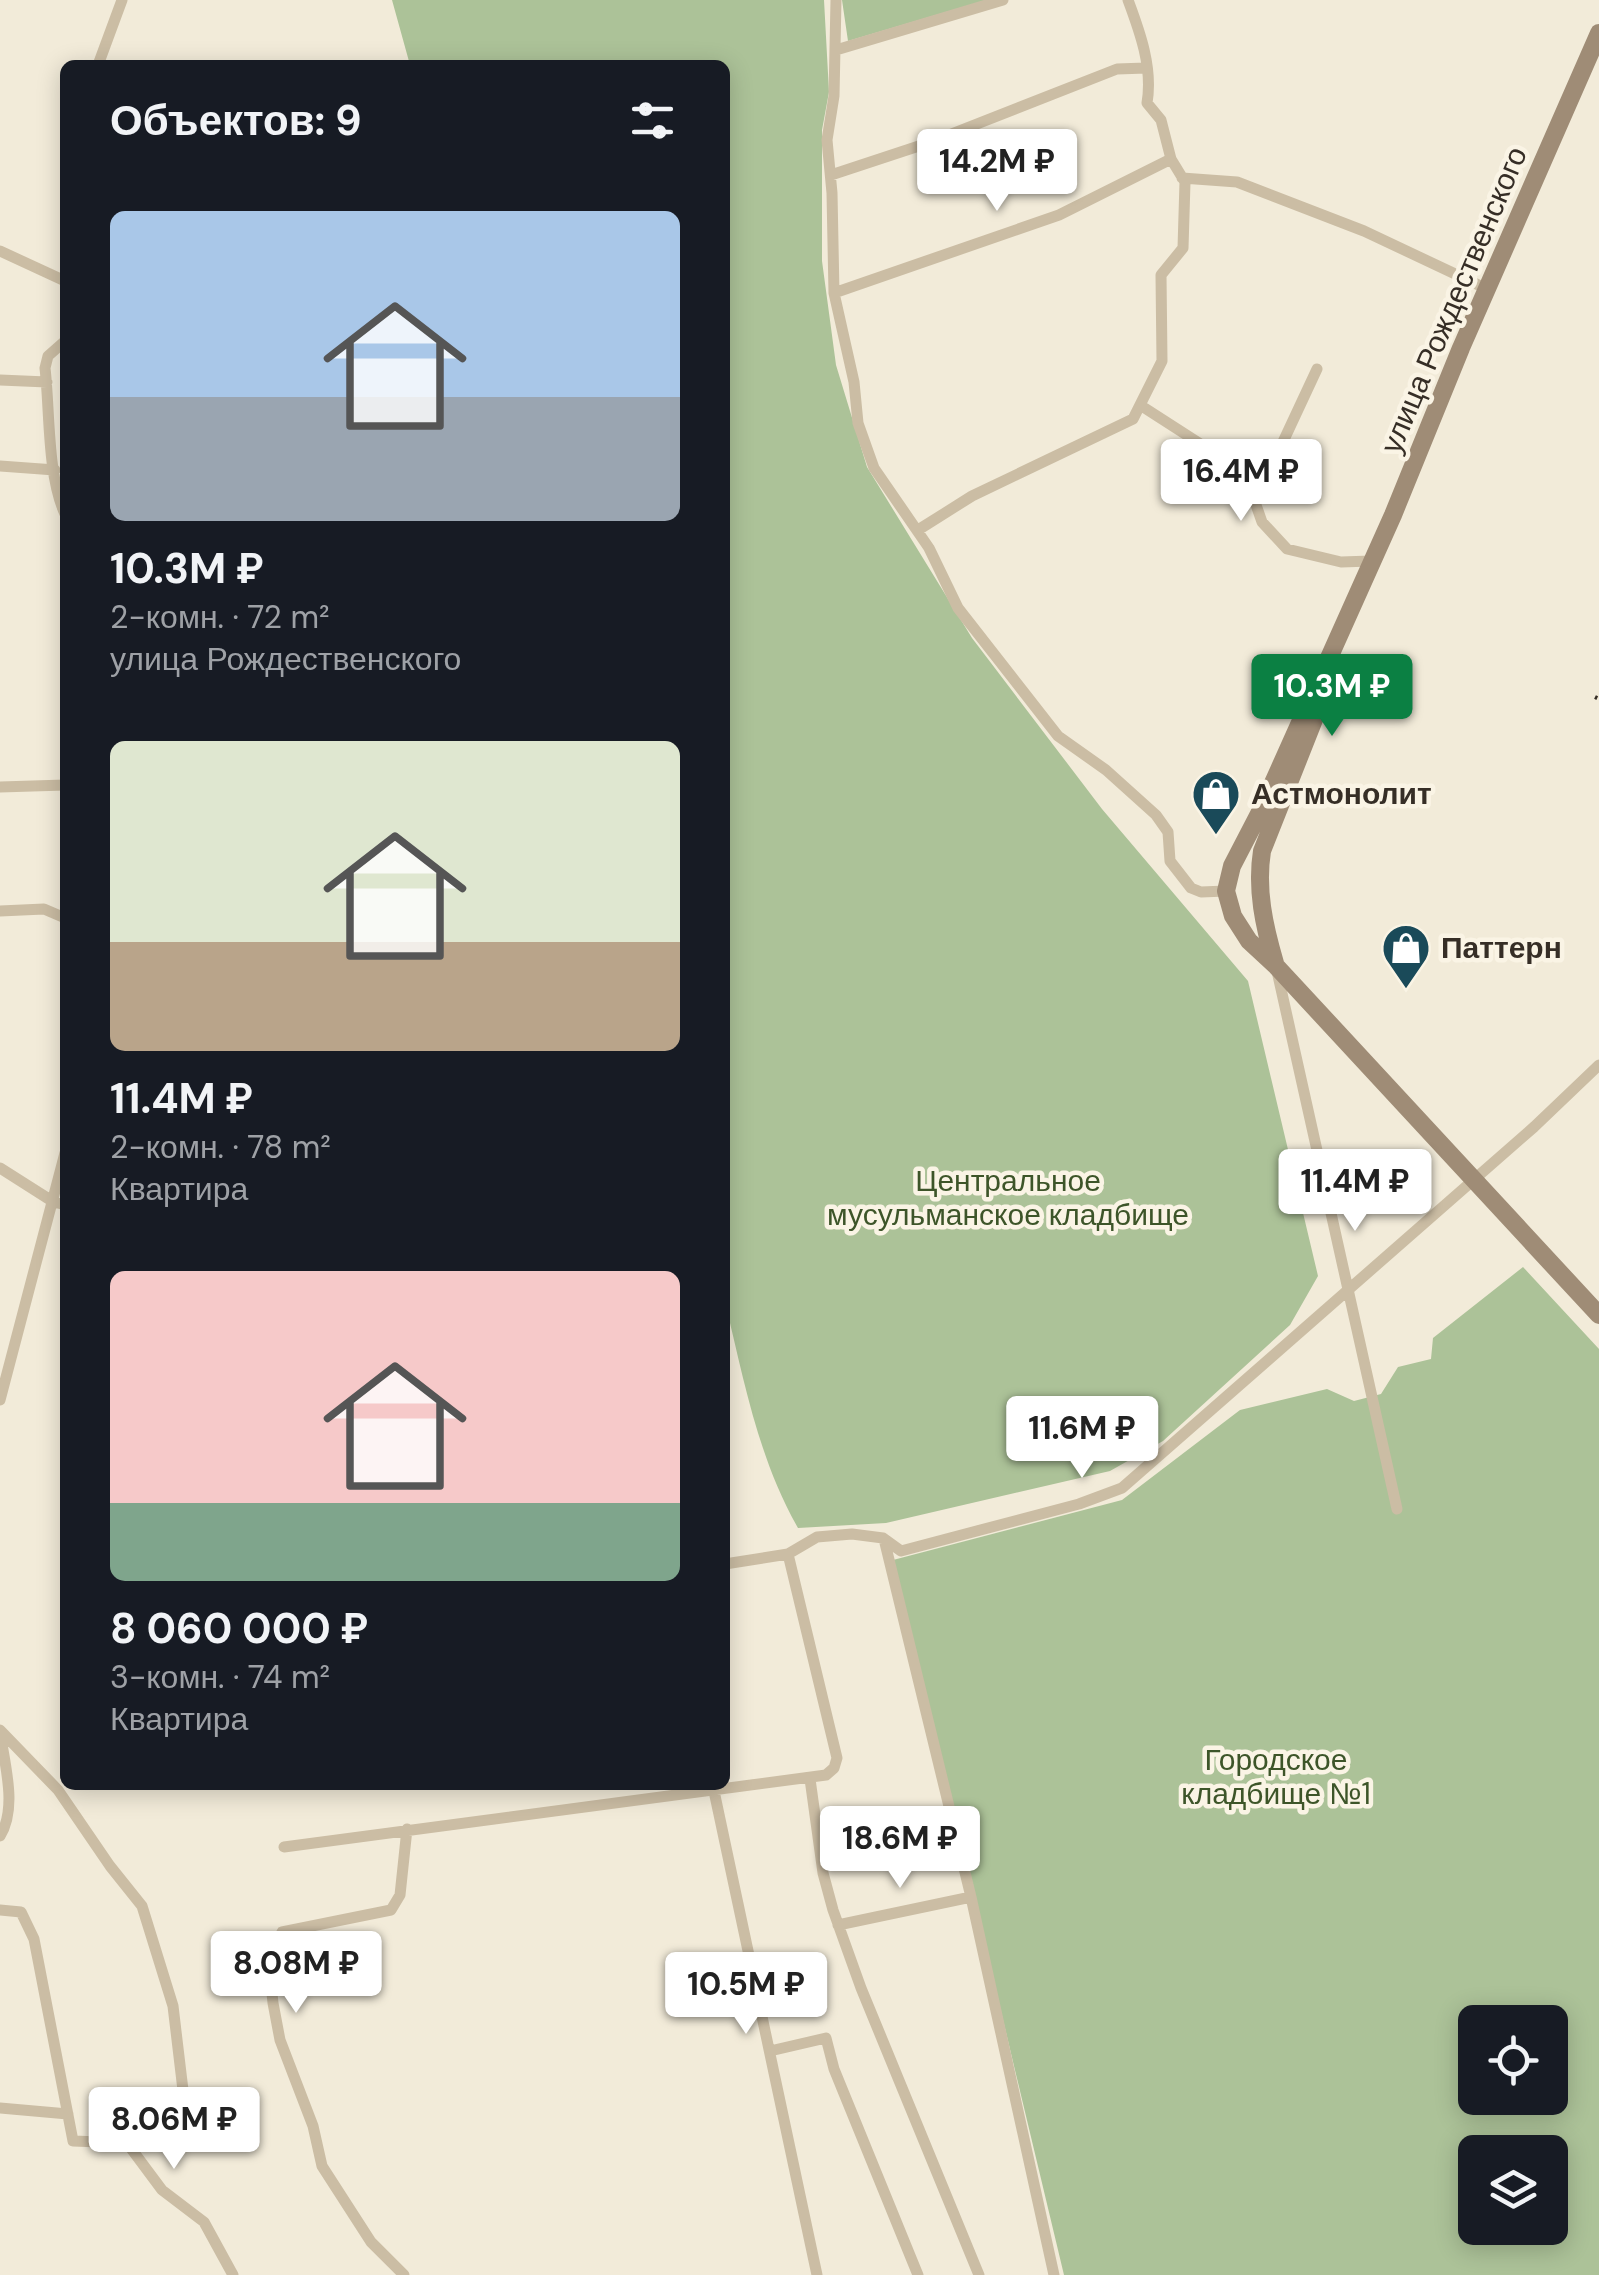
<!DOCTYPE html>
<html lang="ru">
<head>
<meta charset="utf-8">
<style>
  :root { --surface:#171b24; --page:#20242c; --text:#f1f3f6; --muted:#9ea1a6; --accent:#0b8043 }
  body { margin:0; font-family:"DM Sans",sans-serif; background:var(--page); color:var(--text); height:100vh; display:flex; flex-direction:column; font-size:38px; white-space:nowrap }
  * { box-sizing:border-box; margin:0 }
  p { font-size:32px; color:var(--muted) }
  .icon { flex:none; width:55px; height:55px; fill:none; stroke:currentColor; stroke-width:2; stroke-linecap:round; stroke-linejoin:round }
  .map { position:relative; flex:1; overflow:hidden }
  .panel { position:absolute; left:60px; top:60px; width:670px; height:1730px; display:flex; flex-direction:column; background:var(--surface); border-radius:15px; box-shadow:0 5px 25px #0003 }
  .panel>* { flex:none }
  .tools { position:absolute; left:1458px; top:2005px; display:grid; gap:20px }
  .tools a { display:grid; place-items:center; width:110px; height:110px; border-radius:15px; background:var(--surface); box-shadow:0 5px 25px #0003; font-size:50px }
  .price { position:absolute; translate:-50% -85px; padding:0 22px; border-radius:10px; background:#fff; color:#222; font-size:32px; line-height:65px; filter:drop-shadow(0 2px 5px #0008) }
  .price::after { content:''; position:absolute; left:50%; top:60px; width:30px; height:22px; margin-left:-15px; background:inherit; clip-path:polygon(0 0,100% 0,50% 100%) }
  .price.selected { background:var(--accent); color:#fff }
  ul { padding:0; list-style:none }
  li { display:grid; align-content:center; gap:20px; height:530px; padding:0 50px }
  li span { display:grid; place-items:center; height:310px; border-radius:15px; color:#555 }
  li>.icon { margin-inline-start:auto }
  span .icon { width:180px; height:180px; fill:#fffc; stroke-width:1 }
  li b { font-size:42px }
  h2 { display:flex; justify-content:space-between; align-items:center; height:120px; padding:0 50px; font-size:42px }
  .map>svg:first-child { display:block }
  .green { fill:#acc298; fill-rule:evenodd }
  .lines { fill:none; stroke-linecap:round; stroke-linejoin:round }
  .street { stroke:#cbbda4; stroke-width:11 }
  .secondary { stroke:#9f8c76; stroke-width:18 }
  .rail { stroke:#362e26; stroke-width:4; stroke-dasharray:2.5 8; stroke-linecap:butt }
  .labels { text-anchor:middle; stroke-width:9; stroke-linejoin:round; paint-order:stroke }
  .street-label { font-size:30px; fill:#362e26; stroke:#faf4e5 }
  .poi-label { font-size:30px; font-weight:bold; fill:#362e26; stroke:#faf4e5; text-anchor:start }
  .park-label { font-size:30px; fill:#3d5529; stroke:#faf4e5 }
</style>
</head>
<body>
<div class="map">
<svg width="1599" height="2275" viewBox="0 0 1599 2275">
  <rect width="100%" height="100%" fill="#f2ebd9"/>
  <path class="green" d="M 392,0 L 824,0 L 829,92 L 822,130 L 822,261 L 836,365 L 867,467 L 972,638 L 1102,809 L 1248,981 L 1318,1276 L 1290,1325 L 1163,1441 L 1110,1471 L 886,1523 L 798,1528 C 758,1458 744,1380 725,1302 L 725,65 L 410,65 Z
    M 842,0 L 987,0 L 848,41 Z
    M 1523,1267 L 1599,1349 L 1599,2275 L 1064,2275 L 893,1560 L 1122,1500 L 1240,1410 L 1327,1389 L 1354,1401 L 1381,1394 L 1398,1367 L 1431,1359 L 1433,1338 ZM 1475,2022 L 1550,2022 L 1550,2098 L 1475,2098 ZM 1475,2152 L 1550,2152 L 1550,2228 L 1475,2228 Z"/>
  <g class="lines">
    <path class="street" d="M 836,0 L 834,96 L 827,140 L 832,193 L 834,293 L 854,382 L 858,423 L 874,468 L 929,548 L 958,608 L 1058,736 L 1106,770 L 1156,815 L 1168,832 L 1170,861 L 1191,888 L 1201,892 L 1226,891
      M 836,50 L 1003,0
      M 98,65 L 122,0
      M 831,175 L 931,142 L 1117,69 L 1146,68
      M 1182,178 L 1237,182 L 1364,231 L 1487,289
      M 0,251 L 65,281
      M 834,293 L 1059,215 L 1171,159
      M 65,341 L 48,356 L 45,368 C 50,411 47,475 65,514
      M 0,380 L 47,382
      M 1140,405 L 1199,443 L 1231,482 L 1255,502 L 1262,522 L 1287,549 L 1341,562 L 1371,561
      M 0,466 L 55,470
      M 1255,502 L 1317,369
      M 918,530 L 972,496 L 1133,419 L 1162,361 L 1161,275 L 1183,248 L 1185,182 L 1171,159 L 1161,120 L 1147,103 C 1153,68 1140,32 1128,0
      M 0,787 L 65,785
      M 0,911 L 44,909 L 65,918
      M 1277,971 L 1397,1509
      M 0,1168 L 52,1201 L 65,1205
      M 0,1400 L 65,1153
      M 884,1539 L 971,1897 L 1054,2275
      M 725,1564 L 788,1554 L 817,1537 L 852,1534 L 883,1538 L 901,1551 L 1079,1504 L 1122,1488 L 1534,1127 L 1599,1065
      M 0,1730 L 58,1790 L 110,1866 L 142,1906 L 173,2006 L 185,2107 L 166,2130 L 127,2143
      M 810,1779 L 823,1873 L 833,1910 L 861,1988 L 979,2275
      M 714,1791 L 817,2275
      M 0,1836 C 18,1807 4,1763 0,1731
      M 284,1847 L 826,1775 L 834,1768 L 837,1758 L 788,1554
      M 0,1910 L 21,1912 L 34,1939 L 73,2141 L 127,2143 L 162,2190 L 204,2222 L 233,2275
      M 838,1925 L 971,1897
      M 770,2051 L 826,2038 L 834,2069 L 918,2275
      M 0,2108 L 68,2114
      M 404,2275 L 371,2242 L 322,2166 L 313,2126 L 280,2040 L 273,2003 L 269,1964 L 282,1932 L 391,1910 L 400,1895 L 407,1829"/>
    <path class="secondary" d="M 1599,33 L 1461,348 L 1393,515 L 1260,812 L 1232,866 L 1226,891 L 1233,916 L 1249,941 L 1276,966 L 1599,1315
      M 1275,963 C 1264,926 1256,889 1262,851 L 1321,702"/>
    <path class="rail" d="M 1595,697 L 1599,699"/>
  </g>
  <defs>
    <g id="shop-pin" transform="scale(2.5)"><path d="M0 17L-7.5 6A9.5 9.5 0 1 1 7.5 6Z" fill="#1a4a59" stroke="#faf4e5"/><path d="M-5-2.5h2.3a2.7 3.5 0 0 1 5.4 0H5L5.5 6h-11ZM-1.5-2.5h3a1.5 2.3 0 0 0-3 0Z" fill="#fff"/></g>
  </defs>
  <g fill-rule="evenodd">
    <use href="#shop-pin" x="1216" y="794"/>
    <use href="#shop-pin" x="1406" y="948"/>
  </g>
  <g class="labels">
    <g class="street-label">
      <text transform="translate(1454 300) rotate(-67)" y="10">улица Рождественского</text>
    </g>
    <g class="poi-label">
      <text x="1251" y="804">Астмонолит</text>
      <text x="1441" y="958">Паттерн</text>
    </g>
    <g class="park-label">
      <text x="1008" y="1191">Центральное<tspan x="1008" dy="34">мусульманское кладбище</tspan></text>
      <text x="1276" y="1770">Городское<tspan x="1276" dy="34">кладбище №1</tspan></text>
    </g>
  </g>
</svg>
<div class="tools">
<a><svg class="icon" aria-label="locate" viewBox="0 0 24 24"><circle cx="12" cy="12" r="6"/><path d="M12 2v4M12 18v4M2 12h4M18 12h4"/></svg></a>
<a><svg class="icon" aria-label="layers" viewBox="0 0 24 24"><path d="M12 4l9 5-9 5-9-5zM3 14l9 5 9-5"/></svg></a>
</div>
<b class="price" style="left:997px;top:214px">14.2M ₽</b>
<b class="price" style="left:1241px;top:524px">16.4M ₽</b>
<b class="price selected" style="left:1332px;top:739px">10.3M ₽</b>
<b class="price" style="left:1355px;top:1234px">11.4M ₽</b>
<b class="price" style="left:1082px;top:1481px">11.6M ₽</b>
<b class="price" style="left:900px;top:1891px">18.6M ₽</b>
<b class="price" style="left:296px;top:2016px">8.08M ₽</b>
<b class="price" style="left:746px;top:2037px">10.5M ₽</b>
<b class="price" style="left:174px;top:2172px">8.06M ₽</b>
<section class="panel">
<h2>Объектов: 9<svg class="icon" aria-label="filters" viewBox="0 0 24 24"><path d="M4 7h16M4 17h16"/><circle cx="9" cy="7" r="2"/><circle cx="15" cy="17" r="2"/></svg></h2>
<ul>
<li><span style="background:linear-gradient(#a9c7e8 60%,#9aa5b1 0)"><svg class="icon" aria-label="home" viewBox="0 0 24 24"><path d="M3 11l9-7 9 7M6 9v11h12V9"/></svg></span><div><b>10.3M ₽</b><p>2-комн. · 72 m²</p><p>улица Рождественского</p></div></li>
<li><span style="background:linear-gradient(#dfe7d0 65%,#b9a48a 0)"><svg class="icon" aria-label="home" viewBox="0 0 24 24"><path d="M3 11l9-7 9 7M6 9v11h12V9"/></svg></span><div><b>11.4M ₽</b><p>2-комн. · 78 m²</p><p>Квартира</p></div></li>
<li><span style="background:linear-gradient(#f6c9c9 75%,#7fa58c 0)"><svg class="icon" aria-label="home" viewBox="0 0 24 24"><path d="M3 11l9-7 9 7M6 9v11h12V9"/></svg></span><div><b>8 060 000 ₽</b><p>3-комн. · 74 m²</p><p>Квартира</p></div></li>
</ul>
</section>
</div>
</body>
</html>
